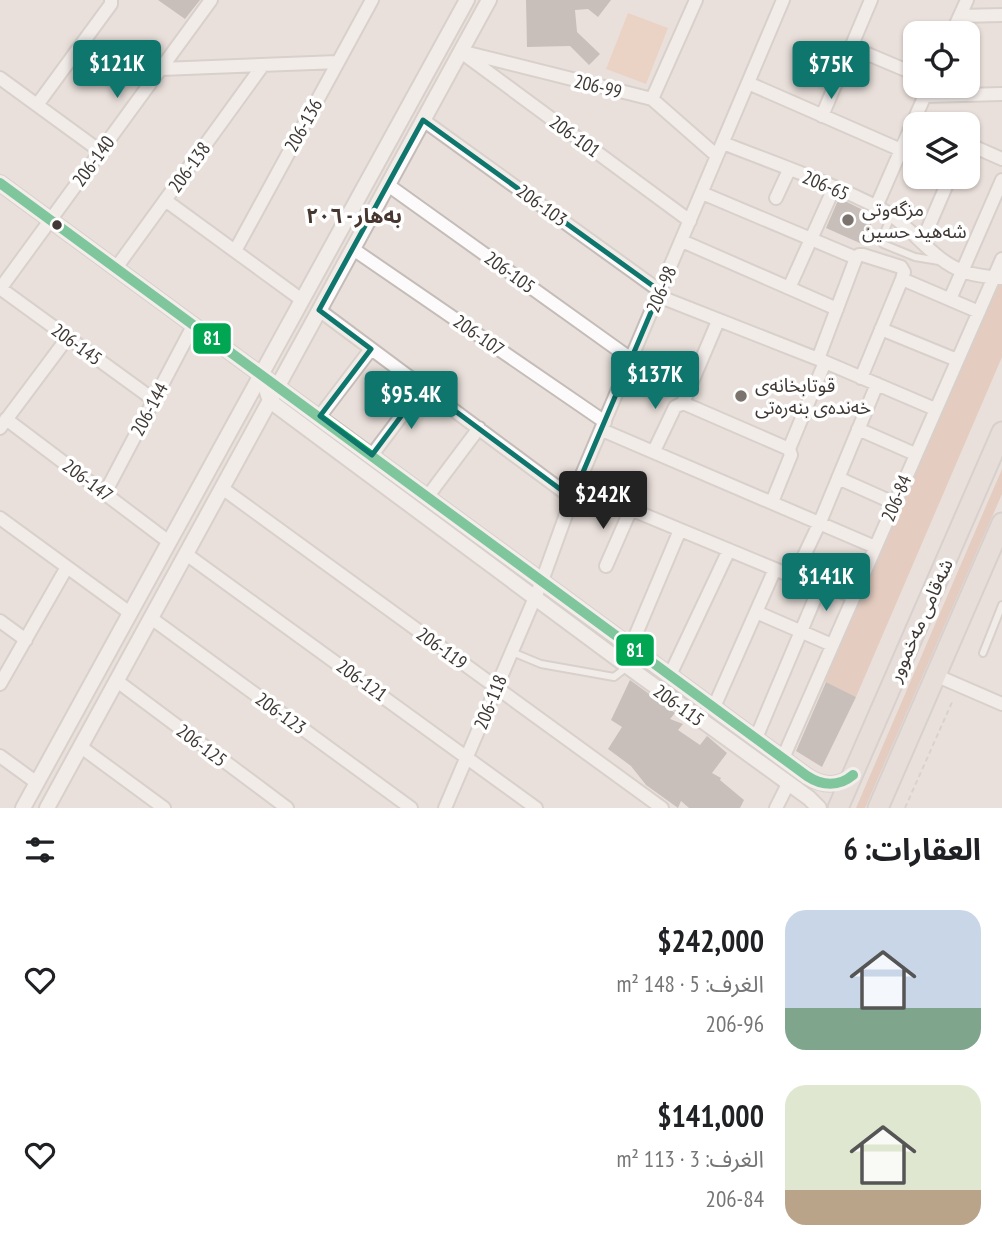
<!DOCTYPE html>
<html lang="ar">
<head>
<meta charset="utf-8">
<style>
  :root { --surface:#fff; --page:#f6f6f6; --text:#202124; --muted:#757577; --accent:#0f766e }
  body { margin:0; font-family:"PT Sans Narrow","Noto Sans Arabic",sans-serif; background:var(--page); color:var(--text); direction:rtl; height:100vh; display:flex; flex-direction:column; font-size:26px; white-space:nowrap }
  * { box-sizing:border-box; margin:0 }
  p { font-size:23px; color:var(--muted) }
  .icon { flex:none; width:38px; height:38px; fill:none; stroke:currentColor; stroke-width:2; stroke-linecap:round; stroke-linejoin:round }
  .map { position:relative; height:808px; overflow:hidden; direction:ltr }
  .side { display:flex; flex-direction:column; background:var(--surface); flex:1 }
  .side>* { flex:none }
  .fabs { position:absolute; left:903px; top:21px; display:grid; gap:14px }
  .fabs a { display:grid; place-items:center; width:77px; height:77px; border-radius:14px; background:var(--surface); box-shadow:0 2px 5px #0004; font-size:35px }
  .price { position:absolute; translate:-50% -60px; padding:0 16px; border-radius:7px; background:var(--accent); color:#fff; font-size:23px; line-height:46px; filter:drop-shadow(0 2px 4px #0008) }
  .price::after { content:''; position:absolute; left:50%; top:42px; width:21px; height:16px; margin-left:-10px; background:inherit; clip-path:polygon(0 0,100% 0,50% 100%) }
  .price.on { background:#222; color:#fff }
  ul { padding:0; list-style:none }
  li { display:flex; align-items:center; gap:21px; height:175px; padding:0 21px }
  li span { display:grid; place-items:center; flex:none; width:196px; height:140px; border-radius:21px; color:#555 }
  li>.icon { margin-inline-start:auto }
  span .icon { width:84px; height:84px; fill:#fffc; stroke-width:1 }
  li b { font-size:30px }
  h2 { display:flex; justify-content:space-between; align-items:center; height:84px; padding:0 21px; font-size:30px }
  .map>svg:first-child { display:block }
  .green { fill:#ecc0ac }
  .forest { fill:#deb3a0 }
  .building { fill:#9f9793 }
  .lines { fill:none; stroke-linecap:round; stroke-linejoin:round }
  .service-casing { stroke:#c4bcb8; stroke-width:10 }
  .minor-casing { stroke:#c4bcb8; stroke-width:16 }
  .tertiary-casing { stroke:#c4bcb8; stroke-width:18 }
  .trunk-casing { stroke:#c3bdbb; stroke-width:23 }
  .path { stroke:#c4c2c0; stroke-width:2; stroke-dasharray:5 3.5; stroke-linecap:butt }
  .service { stroke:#fcfafa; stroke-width:6 }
  .minor { stroke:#fcfafa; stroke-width:12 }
  .tertiary { stroke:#fcfafa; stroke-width:14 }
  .trunk { stroke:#e6dcd8; stroke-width:19 }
  .bus-1-casing { stroke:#fff; stroke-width:16 }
  .bus-1 { stroke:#00a651; stroke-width:10 }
  .marked { fill:none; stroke:#0f766e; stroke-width:5; stroke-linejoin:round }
  .poi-dot { fill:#7b736e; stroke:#fff; stroke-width:2.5 }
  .bus-dot { fill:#3f3834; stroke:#fff; stroke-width:2.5 }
  .labels { text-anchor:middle; stroke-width:7; stroke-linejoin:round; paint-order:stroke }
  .street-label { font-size:19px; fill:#3f3834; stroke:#fff }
  .poi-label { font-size:19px; fill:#3f3834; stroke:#fff; text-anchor:start }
  .neighbourhood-label { font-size:21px; font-weight:bold; fill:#463731; stroke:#fff }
  .line-badge { stroke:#fff; stroke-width:2.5 }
  .badge-label { font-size:19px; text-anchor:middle; font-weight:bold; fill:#fff }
</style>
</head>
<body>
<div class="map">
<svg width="1002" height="808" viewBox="0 0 1002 808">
  <rect width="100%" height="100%" fill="#eae0db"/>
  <path class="green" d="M 628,13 L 668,28 L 646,84 L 606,69 Z"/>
  <path class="forest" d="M 997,285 L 1002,285 L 1002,357 L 856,697 L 824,681 Z
    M 1002,469 L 1002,494 L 865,808 L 856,808 Z"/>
  <path class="building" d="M 158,0 L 200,0 L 185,19 Z
    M 526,0 L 611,0 L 598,17 L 588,9 L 575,10 L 577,32 L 600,54 L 589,65 L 570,46 L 527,47 Z
    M 839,198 L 875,216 L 862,244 L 826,228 Z
    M 835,561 L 855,568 L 848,585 L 830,578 Z
    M 630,680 L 675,713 L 670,719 L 683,724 L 678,730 L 700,745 L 707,736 L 727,753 L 712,773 L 721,778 L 720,780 L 744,800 L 740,808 L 689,808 L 681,801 L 678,808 L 646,785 L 631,766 L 608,749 L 622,727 L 611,720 Z
    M 826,682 L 856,697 L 822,767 L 796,751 Z"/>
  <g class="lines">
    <g class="service-casing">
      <path id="service" d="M 891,216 L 882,238 L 883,244 L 915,257 L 939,261
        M 512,652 L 541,664 L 614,677 L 627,667
        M 983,653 L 1002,605"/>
    </g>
    <g class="minor-casing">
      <path id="minor" d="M 960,16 L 1002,15
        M 952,33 L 967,0
        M 851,47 L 915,74
        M 461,52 L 690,221
        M 468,53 L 652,99 L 717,156
        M 161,69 L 338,62
        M 0,78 L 100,151
        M 748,83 L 901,150
        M 925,96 L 1002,94
        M 652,99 L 696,0
        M 37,105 L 111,4 L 111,0
        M 822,116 L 871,0
        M 423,120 L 660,291
        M 723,143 C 776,164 832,183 883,210 C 912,226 932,261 965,272 C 977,276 989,277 1002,278
        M 968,144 L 1002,159
        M 388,185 L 631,359
        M 702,193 L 856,258
        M 776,198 L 789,170
        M 165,200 L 302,300
        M 876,207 L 929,86
        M 682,241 L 837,309
        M 922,242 L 950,177
        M 353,249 L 605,422
        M 235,251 L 372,0
        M 116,268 L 263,65
        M 902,279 L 979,312
        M 0,288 L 154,400
        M 789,288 L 834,188
        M 0,289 L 211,0
        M 658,296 L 818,359 L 935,409
        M 950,299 L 1002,180
        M 319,310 L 572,498
        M 881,329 L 957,360
        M 818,359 L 856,258 L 859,255 L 863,255 L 901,267 L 904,272 L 902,279 L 861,378
        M 683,403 L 789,449
        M 320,416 L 371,349
        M 6,419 L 169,542
        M 0,428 L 68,337
        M 858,429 L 915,454
        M 602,430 L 875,547
        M 654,451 L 675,407 L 683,403 L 718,321
        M 372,455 L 423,387
        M 838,478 L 894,503
        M 577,487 L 794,577 L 820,522 L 877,384
        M 222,488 L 662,808
        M 105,493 L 193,326
        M 428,496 L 479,428
        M 772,502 L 791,455 L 789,449 L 825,362
        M 0,518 L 130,613
        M 186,554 L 536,808
        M 606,566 L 631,509
        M 756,612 L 832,645
        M 151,618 L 411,808
        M 0,621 L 26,640
        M 631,646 L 680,530
        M 670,675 L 729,550
        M 935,675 L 1002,704
        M 117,681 L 287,808
        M 0,684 L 67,567
        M 714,707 L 775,569
        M 756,738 L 821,584 L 853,596
        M 81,747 L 164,808
        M 0,756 L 37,783
        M 783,758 L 1002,259
        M 445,808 L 542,581 L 572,498 L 783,0
        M 776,808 L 788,784"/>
    </g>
    <g class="tertiary-casing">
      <path id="tertiary" d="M 0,183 L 807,776 C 822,786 839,787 853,775
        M 267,392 L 270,401 L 627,666 L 809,798 L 819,808
        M 23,808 L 467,0
        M 47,808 L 489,0"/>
    </g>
    <g class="trunk-casing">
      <path id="trunk" d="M 838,808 L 1002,432
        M 878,808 L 1002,523"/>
    </g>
    <path class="path" d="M 905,808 L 953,700"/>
    <use href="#service" class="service"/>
    <use href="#minor" class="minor"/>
    <use href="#tertiary" class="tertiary"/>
    <use href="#trunk" class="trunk"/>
    <g class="bus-1-casing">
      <path id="bus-1" d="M 0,183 L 807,776 C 822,786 839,787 853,775"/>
    </g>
    <use href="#bus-1" class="bus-1"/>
  </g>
  <path d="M0 0H1002V808H0ZM 423,120 L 660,291 L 572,498 L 423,387 L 372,455 L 320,416 L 371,349 L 319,310 Z" fill="#eae0db" fill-opacity=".55" fill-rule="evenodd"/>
  <path class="marked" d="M 423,120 L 660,291 L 572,498 L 423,387 L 372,455 L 320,416 L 371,349 L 319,310 Z"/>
  <g class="poi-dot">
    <circle cx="848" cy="220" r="7"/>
    <circle cx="741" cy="396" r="7"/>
  </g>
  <circle class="bus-dot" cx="57" cy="225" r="6"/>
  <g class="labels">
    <g class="street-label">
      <text transform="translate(598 86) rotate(14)" y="7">206-99</text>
      <text transform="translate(303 125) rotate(-61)" y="7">206-136</text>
      <text transform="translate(575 136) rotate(36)" y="7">206-101</text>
      <text transform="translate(93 161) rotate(-54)" y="7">206-140</text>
      <text transform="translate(189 167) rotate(-54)" y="7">206-138</text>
      <text transform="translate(826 185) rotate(23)" y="7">206-65</text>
      <text transform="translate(542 205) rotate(36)" y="7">206-103</text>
      <text transform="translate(510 272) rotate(36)" y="7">206-105</text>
      <text transform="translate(661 289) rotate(-67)" y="7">206-98</text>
      <text transform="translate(479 335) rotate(35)" y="7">206-107</text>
      <text transform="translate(77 344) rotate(36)" y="7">206-145</text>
      <text transform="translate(149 409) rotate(-62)" y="7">206-144</text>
      <text transform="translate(88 480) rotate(37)" y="7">206-147</text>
      <text transform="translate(896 498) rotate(-67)" y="7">206-84</text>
      <text transform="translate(920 620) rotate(-66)" y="7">شەقامی مەخموور</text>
      <text transform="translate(442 648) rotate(36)" y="7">206-119</text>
      <text transform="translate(362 680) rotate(36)" y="7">206-121</text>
      <text transform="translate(490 702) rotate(-68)" y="7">206-118</text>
      <text transform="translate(679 705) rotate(36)" y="7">206-115</text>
      <text transform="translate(281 713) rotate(36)" y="7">206-123</text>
      <text transform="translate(202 745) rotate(37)" y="7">206-125</text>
    </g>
    <g class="poi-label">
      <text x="862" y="216">مزگەوتی<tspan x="862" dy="22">شەهید حسين</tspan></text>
      <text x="755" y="392">قوتابخانەی<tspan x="755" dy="22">خەندەی بنەرەتی</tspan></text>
    </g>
    <g class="neighbourhood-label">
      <text x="354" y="223">بەهار - ٢٠٦</text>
    </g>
  </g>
  <g class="line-badge">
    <rect x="192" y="322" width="40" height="33" rx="7" fill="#00a651"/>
    <rect x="615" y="633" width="40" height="34" rx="7" fill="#00a651"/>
  </g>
  <g class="badge-label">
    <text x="212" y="345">81</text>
    <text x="635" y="657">81</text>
  </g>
</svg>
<div class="fabs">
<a><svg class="icon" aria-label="locate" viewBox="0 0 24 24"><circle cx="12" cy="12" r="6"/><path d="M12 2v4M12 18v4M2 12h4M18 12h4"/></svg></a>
<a><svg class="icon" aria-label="layers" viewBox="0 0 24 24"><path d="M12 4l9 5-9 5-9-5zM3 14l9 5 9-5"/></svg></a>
</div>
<b class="price" style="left:117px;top:100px">$121K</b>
<b class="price" style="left:831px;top:101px">$75K</b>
<b class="price" style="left:655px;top:411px">$137K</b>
<b class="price" style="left:411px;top:431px">$95.4K</b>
<b class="price on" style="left:603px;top:531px">$242K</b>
<b class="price" style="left:826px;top:613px">$141K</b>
</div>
<section class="side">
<h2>العقارات: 6<svg class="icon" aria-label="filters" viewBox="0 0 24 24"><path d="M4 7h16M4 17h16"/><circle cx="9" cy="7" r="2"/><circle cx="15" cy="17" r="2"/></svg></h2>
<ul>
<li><span style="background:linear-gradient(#c9d6e8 70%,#7fa58c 0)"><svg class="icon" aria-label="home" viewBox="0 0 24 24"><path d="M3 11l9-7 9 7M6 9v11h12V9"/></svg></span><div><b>$242,000</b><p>الغرف: 5 · 148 m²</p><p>206-96</p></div><svg class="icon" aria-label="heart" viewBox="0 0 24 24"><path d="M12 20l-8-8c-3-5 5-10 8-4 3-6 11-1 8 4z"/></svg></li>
<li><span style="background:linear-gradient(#dfe7d0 75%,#b9a48a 0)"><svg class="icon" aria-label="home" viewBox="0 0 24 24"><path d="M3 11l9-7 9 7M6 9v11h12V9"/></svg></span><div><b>$141,000</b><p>الغرف: 3 · 113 m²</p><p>206-84</p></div><svg class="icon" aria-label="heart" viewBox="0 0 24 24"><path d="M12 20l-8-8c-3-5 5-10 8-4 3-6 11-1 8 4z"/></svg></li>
</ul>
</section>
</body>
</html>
